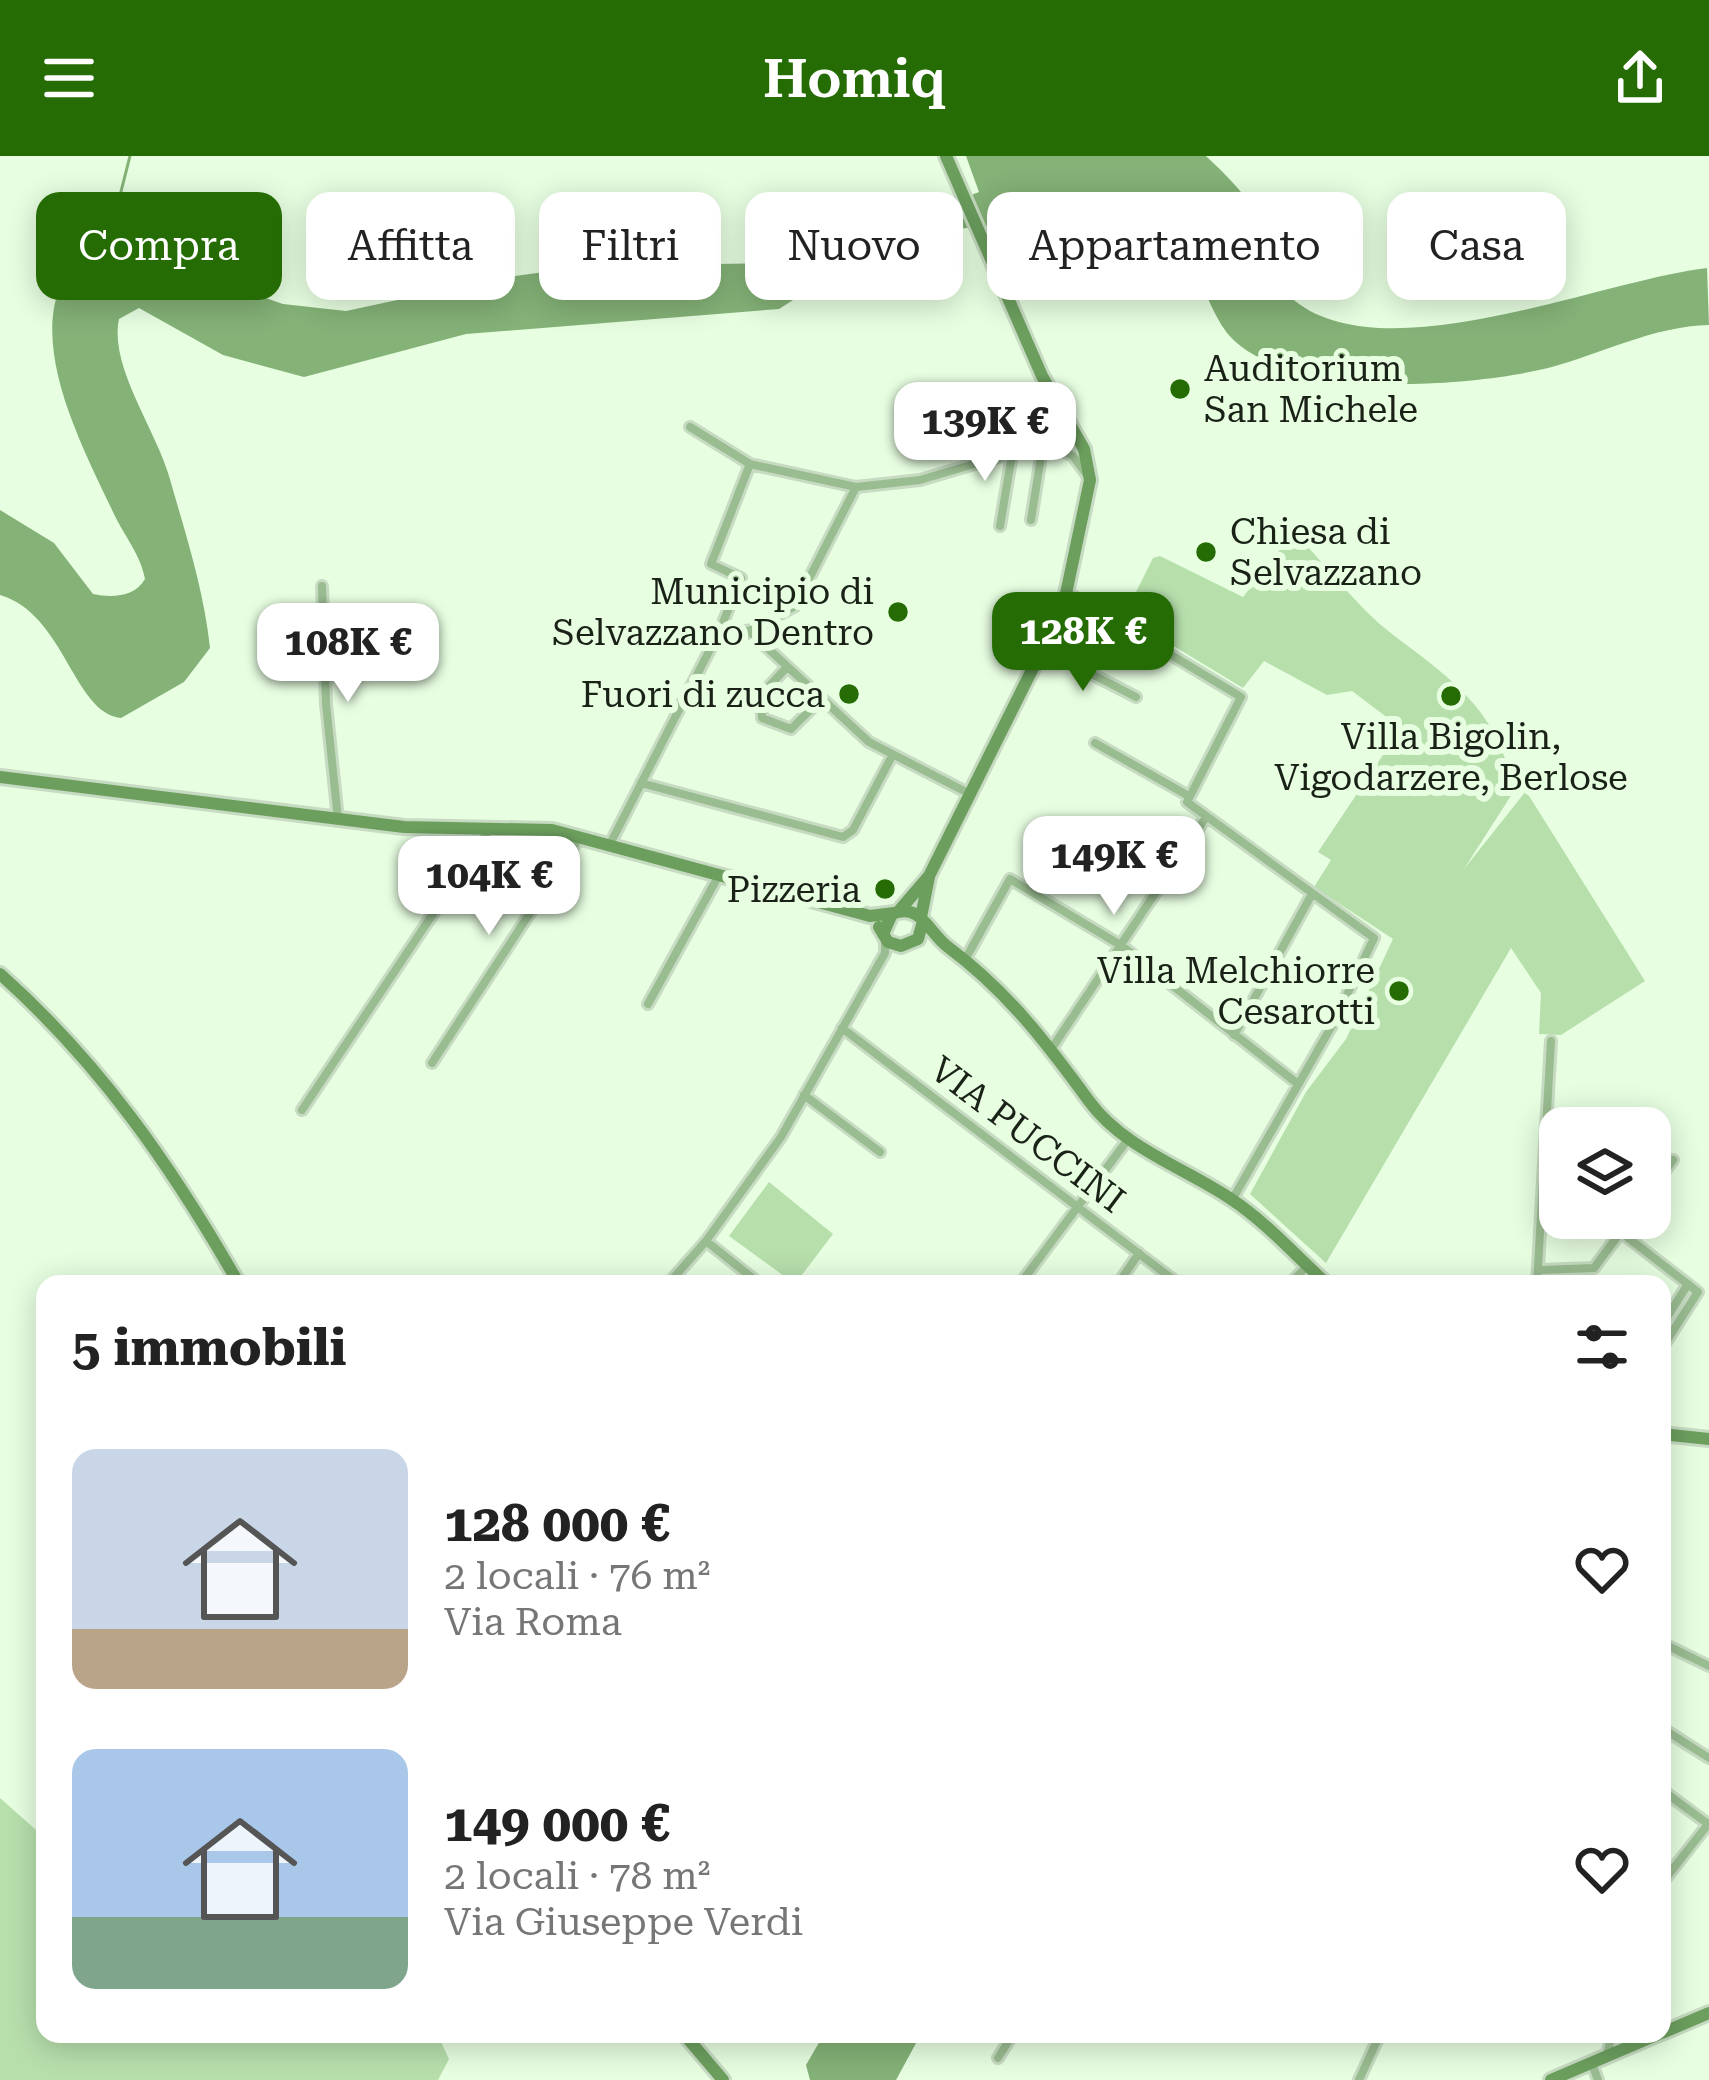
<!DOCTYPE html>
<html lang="it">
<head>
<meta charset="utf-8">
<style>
  :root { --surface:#fff; --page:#f2f2f2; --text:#222; --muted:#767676; --accent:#266c05 }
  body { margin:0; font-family:"Roboto Serif",serif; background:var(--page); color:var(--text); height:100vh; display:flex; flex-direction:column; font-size:45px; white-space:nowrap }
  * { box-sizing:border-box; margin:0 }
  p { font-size:39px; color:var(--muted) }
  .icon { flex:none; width:66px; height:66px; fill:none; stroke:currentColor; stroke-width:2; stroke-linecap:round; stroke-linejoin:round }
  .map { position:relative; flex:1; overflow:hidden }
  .drawer { position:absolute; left:36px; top:1119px; width:1635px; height:768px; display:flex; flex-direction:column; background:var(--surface); border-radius:24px; box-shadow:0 6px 30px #0003 }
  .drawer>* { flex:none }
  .top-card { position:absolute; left:36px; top:36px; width:1638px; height:108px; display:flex; gap:24px }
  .fabs { position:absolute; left:1539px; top:951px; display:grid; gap:24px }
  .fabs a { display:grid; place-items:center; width:132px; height:132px; border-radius:24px; background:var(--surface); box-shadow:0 6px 30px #0003; font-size:60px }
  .price { position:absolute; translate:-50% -102px; padding:0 27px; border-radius:24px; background:#fff; color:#222; font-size:39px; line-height:78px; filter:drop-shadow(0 3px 6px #0008) }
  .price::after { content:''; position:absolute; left:50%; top:72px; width:36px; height:27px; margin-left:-18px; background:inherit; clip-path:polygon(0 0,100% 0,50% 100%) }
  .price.active { background:var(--accent); color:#fff }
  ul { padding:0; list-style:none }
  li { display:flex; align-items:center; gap:36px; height:300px; padding:0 36px }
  li span { display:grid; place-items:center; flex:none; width:336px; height:240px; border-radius:24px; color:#555 }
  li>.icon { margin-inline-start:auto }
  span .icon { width:144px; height:144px; fill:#fffc; stroke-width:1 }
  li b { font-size:51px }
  h2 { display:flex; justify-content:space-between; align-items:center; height:144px; padding:0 36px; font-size:51px }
  .tag { padding:0 42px; border-radius:24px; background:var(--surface); box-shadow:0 6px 30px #0003; font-size:42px; line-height:108px }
  .tag.active { background:var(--accent); color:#fff }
  header { display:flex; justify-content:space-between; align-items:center; height:156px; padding:0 36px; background:var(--accent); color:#fff; font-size:54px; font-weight:600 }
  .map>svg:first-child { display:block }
  .green { fill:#b7dfac }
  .water { fill:#84b277 }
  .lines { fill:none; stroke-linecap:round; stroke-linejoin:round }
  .stream { stroke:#84b277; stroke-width:3 }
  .street-casing { stroke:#c6dbc1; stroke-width:14 }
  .secondary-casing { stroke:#c6dbc1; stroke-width:18 }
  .street { stroke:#9abc91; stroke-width:8 }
  .secondary { stroke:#6c9f5e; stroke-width:12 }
  .poi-dot { fill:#266c05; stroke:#e7fee1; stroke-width:4.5 }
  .labels { text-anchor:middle; stroke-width:12; stroke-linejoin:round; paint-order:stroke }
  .poi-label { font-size:36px; fill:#1a2218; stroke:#e7fee1; text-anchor:end }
  .street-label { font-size:36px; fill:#1a2218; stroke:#e7fee1 }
</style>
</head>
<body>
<header><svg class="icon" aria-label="menu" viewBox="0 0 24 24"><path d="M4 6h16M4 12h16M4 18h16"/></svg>Homiq<svg class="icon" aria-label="share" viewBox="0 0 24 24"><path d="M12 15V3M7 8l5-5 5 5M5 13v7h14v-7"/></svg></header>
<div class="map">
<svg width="1709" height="1924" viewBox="0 0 1709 1924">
  <rect width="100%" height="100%" fill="#e7fee1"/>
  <path class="green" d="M 1294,376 C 1326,409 1356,450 1392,478 C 1453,524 1498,554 1514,635 L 1464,713 L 1526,635 L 1645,825 L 1561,879 L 1539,878 L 1541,837 L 1511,792 L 1326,1107 L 1250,1038 L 1306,936 L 1346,883 L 1393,783 L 1314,731 L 1331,704 L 1318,696 L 1401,572 L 1352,535 L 1327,539 L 1264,505 L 1243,532 L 1124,460 L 1153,402 L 1160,400 L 1243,441 Z
    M 769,1026 L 833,1078 L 795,1128 L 729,1080 Z
    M 0,1642 L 45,1682 L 45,1878 L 437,1878 L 449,1903 L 438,1924 L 0,1924 Z"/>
  <path class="water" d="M 966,0 L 1206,0 C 1224,17 1242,34 1255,56 C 1274,89 1261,117 1295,145 C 1386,217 1598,125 1707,112 L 1709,169 C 1654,170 1601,198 1548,212 C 1470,231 1285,246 1227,177 C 1211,156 1203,126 1188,103 C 1130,107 1032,135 997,69 L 928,76 L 872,94 L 779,153 L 466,178 L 304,221 L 223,199 L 139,152 L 119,163 C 109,210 155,272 169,320 C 185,376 204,434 210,492 L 184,526 L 121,562 C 73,557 65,458 0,439 L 0,354 L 54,387 L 93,438 C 112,442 135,441 145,423 C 141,399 123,378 113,356 C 74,273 0,138 110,77 L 155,88 L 225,128 L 283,148 L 346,155 L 500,122 L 587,110 L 775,107 C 815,81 852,30 907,37 C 913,37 918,42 924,44 C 944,51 960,43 979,36 Z
    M 824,1878 L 921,1878 L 896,1924 L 810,1924 L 806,1909 Z"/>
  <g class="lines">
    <path class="stream" d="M 110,79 L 130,0"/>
    <g class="street-casing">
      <path id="street" d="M 690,271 L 750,308 L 856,331 L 920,324 L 1076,278
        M 1049,288 L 1073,300 L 1087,319
        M 1031,364 L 1043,288
        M 1000,370 L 1013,293
        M 322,430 L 326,548 L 338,663
        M 1068,437 L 1241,541 L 1187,646 L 1374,782 L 1334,866 L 1232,1044
        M 720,474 L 741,422 L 711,408 L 750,308
        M 749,475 L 869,586 L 970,638
        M 1043,493 L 1136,541
        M 787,511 L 761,539 L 762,562 L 791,573 L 822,542
        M 1095,587 L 1187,639
        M 641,627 L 843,681 L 853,674 L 892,600
        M 610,688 L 720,474 L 749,475 L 795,450 L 856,331
        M 966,802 L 1010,723 L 1122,790 L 1298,928
        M 648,848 L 719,719
        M 842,872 L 1179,1128
        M 1234,879 L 1312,738
        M 1052,892 L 1206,661
        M 432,907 L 579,682
        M 804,939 L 880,996
        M 302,954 L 491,671
        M 1650,1035 L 1673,1004
        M 1627,1081 L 1698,1136 L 1662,1192
        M 706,1085 L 760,1128
        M 1541,1114 L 1594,1112 L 1631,1062
        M 668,1128 L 706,1085 L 781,981 L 885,797 L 885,782
        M 1020,1128 L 1129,982
        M 1118,1128 L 1139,1097
        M 1290,1128 L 1307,1110
        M 1537,1128 L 1551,885
        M 1662,1169 L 1688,1128
        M 1662,1487 L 1709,1510
        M 1665,1574 L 1709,1602
        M 1662,1634 L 1708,1668
        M 1662,1727 L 1709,1667
        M 1607,1899 L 1612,1878
        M 998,1902 L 1013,1878
        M 1592,1908 L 1598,1924
        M 1359,1924 L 1380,1878"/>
    </g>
    <g class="secondary-casing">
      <path id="secondary" d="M 0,621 L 404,671 L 552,674 L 870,760 L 894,757
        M 898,756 L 929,720 L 1063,452 L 1090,324 L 1084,293 L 1042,220 L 946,0
        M 921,761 L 929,721
        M 879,771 L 888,786 L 901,790 L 918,783 L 923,765
        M 883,778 L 892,758 C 921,746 928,776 948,791 C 1007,835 1046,886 1089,945 C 1123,992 1185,1012 1231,1043 C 1266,1066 1296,1100 1327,1128
        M 0,818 C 101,908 172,1011 239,1128
        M 1662,1278 L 1709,1283
        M 1662,1877 L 1709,1857
        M 684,1878 L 723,1924
        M 1551,1924 L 1659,1878"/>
    </g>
    <use href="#street" class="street"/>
    <use href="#secondary" class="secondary"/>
  </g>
  <g class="poi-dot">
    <circle cx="1180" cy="233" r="12"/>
    <circle cx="1206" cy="396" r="12"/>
    <circle cx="898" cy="456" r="12"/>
    <circle cx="849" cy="538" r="12"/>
    <circle cx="1451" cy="540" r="12"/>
    <circle cx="885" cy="733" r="12"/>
    <circle cx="1399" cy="835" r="12"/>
  </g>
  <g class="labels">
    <g class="poi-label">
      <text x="1204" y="225" text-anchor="start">Auditorium<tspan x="1204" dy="41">San Michele</tspan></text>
      <text x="1230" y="388" text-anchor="start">Chiesa di<tspan x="1230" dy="41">Selvazzano</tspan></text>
      <text x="874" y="448">Municipio di<tspan x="874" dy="41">Selvazzano Dentro</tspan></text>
      <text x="825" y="551">Fuori di zucca</text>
      <text x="1451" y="593" text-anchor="middle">Villa Bigolin,<tspan x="1451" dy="41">Vigodarzere, Berlose</tspan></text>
      <text x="861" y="746">Pizzeria</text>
      <text x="1375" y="827">Villa Melchiorre<tspan x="1375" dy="41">Cesarotti</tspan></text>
    </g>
    <g class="street-label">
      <text transform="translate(1028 978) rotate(37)" y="13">VIA PUCCINI</text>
    </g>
  </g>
</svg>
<div class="fabs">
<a><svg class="icon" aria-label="layers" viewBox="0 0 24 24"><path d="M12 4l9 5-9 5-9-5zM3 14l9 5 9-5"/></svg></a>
</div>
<b class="price" style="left:985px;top:328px">139K €</b>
<b class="price active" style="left:1083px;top:538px">128K €</b>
<b class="price" style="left:348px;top:549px">108K €</b>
<b class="price" style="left:1114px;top:762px">149K €</b>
<b class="price" style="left:489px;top:782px">104K €</b>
<div class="top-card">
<a class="tag active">Compra</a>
<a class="tag">Affitta</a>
<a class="tag">Filtri</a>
<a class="tag">Nuovo</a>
<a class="tag">Appartamento</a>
<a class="tag">Casa</a>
</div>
<section class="drawer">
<h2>5 immobili<svg class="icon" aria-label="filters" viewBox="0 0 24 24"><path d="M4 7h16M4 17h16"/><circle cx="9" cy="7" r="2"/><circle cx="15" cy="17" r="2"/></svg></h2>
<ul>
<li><span style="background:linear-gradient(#c9d6e8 75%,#b9a48a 0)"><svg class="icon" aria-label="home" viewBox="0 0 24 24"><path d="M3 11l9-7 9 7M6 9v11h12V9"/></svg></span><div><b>128 000 €</b><p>2 locali · 76 m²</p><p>Via Roma</p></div><svg class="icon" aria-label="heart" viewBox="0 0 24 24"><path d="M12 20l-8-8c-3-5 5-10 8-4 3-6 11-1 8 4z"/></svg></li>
<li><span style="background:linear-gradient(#a9c7e8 70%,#7fa58c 0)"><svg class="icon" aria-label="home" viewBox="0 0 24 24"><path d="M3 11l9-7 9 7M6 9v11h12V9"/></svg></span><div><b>149 000 €</b><p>2 locali · 78 m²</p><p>Via Giuseppe Verdi</p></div><svg class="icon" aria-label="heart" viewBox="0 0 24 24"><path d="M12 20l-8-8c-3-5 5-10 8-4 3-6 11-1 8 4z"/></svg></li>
</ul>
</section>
</div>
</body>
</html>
